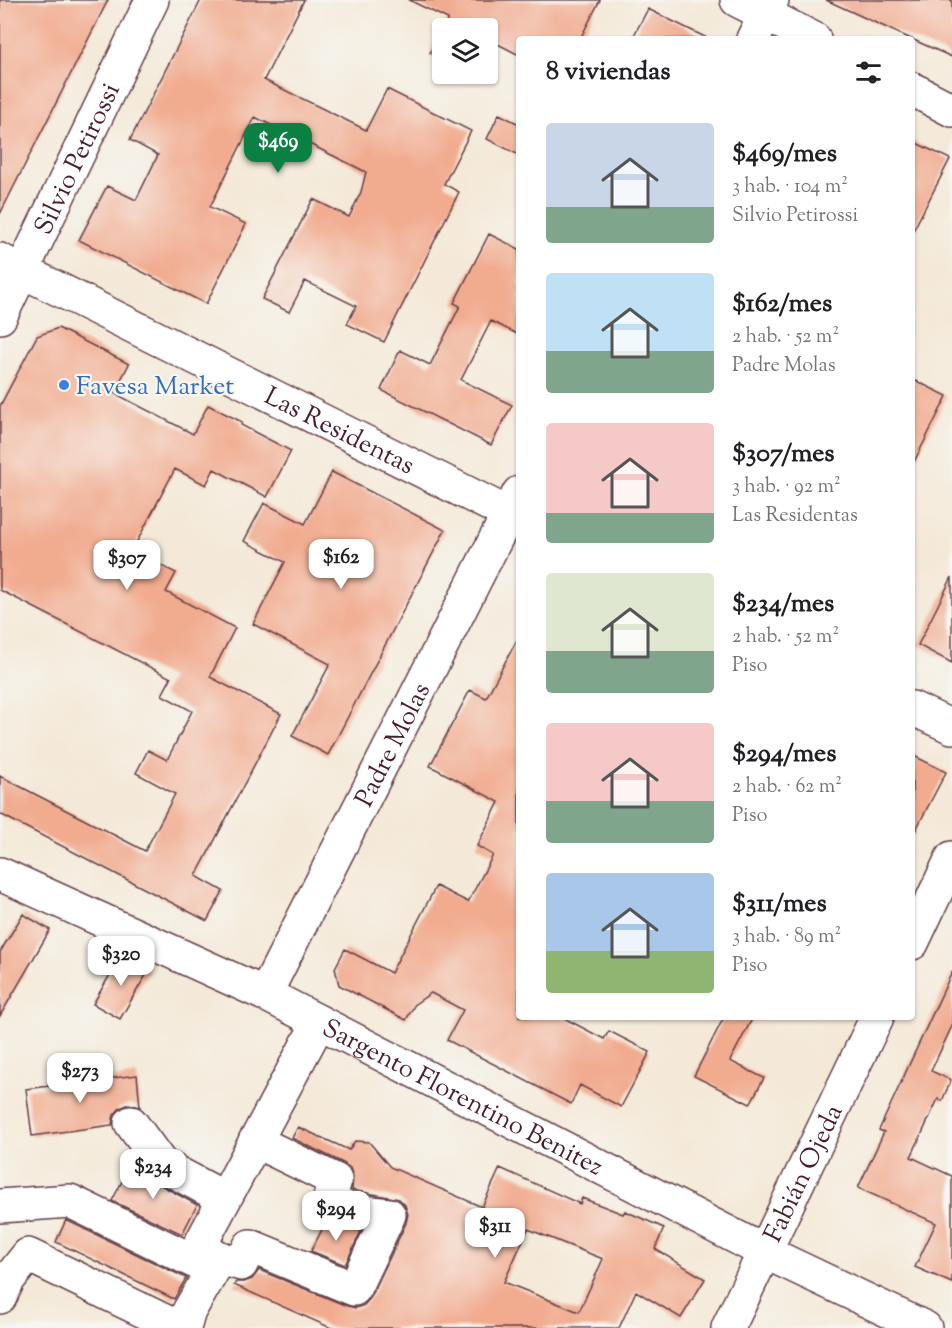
<!DOCTYPE html>
<html lang="es">
<head>
<meta charset="utf-8">
<style>
  :root { --surface:#fff; --page:#f2f2f2; --text:#202124; --muted:#757577; --accent:#0b8043 }
  body { margin:0; font-family:"Sorts Mill Goudy",serif; background:var(--page); color:var(--text); height:100vh; display:flex; flex-direction:column; font-size:22px; white-space:nowrap }
  * { box-sizing:border-box; margin:0 }
  p { font-size:20px; color:var(--muted) }
  .icon { flex:none; width:33px; height:33px; fill:none; stroke:currentColor; stroke-width:2; stroke-linecap:round; stroke-linejoin:round }
  .map { position:relative; flex:1; overflow:hidden }
  .sheet { position:absolute; left:516px; top:36px; width:399px; height:984px; display:flex; flex-direction:column; background:var(--surface); border-radius:6px; box-shadow:0 2px 4px #0004 }
  .sheet>* { flex:none }
  .fabs { position:absolute; left:432px; top:18px; display:grid; gap:12px }
  .fabs a { display:grid; place-items:center; width:66px; height:66px; border-radius:6px; background:var(--surface); box-shadow:0 2px 4px #0004; font-size:30px }
  .price { position:absolute; translate:-50% -51px; padding:0 14px; border-radius:12px; background:#fff; color:#222; font-size:20px; line-height:39px; filter:drop-shadow(0 2px 3px #0008) }
  .price::after { content:''; position:absolute; left:50%; top:36px; width:18px; height:14px; margin-left:-9px; background:inherit; clip-path:polygon(0 0,100% 0,50% 100%) }
  .price.current { background:var(--accent); color:#fff }
  ul { padding:0; list-style:none }
  li { display:flex; align-items:center; gap:18px; height:150px; padding:0 30px }
  li span { display:grid; place-items:center; flex:none; width:168px; height:120px; border-radius:6px; color:#555 }
  li>.icon { margin-inline-start:auto }
  span .icon { width:72px; height:72px; fill:#fffc; stroke-width:1 }
  li b { font-size:26px }
  h2 { display:flex; justify-content:space-between; align-items:center; height:72px; padding:0 30px; font-size:26px }
  .map>svg:first-child { display:block }
  .building { fill:#f1ac90; fill-rule:evenodd }
  .lines { fill:none; stroke-linecap:round; stroke-linejoin:round }
  .street-casing { stroke:#643d45; stroke-width:36 }
  .secondary-casing { stroke:#643d45; stroke-width:36 }
  .street { stroke:#fff; stroke-width:33 }
  .secondary { stroke:#fff; stroke-width:33 }
  .shop-dot { fill:#3f7fe0; stroke:#f6f6f2; stroke-width:2 }
  .labels { text-anchor:middle; stroke-width:4.5; stroke-linejoin:round; paint-order:stroke }
  .street-label { font-size:26px; fill:#4a1f2b; stroke:#f6f6f2 }
  .shop-label { font-size:26px; fill:#366cbe; stroke:#f6f6f2; text-anchor:start }
</style>
</head>
<body>
<div class="map">
<svg width="952" height="1328" viewBox="0 0 952 1328">
  <rect width="100%" height="100%" fill="#f6f6f2"/>
  <filter id="ink" filterUnits="userSpaceOnUse"><feTurbulence type="fractalNoise" baseFrequency=".0167" numOctaves="2"/><feDisplacementMap in="SourceGraphic" scale="12" xChannelSelector="R" yChannelSelector="G"/><feConvolveMatrix kernelMatrix="1 2 1 2 8 2 1 2 1" color-interpolation-filters="sRGB"/></filter>
  <filter id="wash" filterUnits="userSpaceOnUse"><feTurbulence type="fractalNoise" baseFrequency=".008" numOctaves="4" result="noise"/><feDisplacementMap in="SourceGraphic" scale="24" xChannelSelector="R" yChannelSelector="G"/><feGaussianBlur stdDeviation="1.35" result="paint"/><feColorMatrix in="noise" values="0 0 0 0 0 0 0 0 0 0 0 0 0 0 0 0 0 1.4 0 .05"/><feComposite in="paint" operator="in"/></filter>
  <g filter="url(#wash)">
    <rect width="100%" height="100%" fill="#f4e9d8"/>
    <g id="blocks">
      <path class="building" d="M 0,0 L 108,0 L 0,214 Z
        M 201,0 L 304,0 L 264,80 L 366,130 L 387,89 L 471,131 L 444,184 L 459,192 L 384,342 L 347,324 L 356,306 L 305,281 L 289,312 L 262,299 L 313,199 L 349,217 L 361,192 L 366,172 L 255,117 L 210,207 L 246,224 L 206,304 L 79,240 L 107,186 L 136,200 L 158,155 L 130,140 Z
        M 409,0 L 600,0 L 580,39 L 519,39 L 519,55 L 488,39 L 488,28 L 443,28 L 448,19 Z
        M 826,0 L 952,0 L 952,57 L 898,33 Z
        M 648,9 L 709,39 L 632,39 Z
        M 442,29 L 442,59 L 430,53 Z
        M 499,114 L 519,124 L 519,155 L 487,139 Z
        M 912,141 L 950,159 L 912,233 Z
        M 489,234 L 519,249 L 519,335 L 491,321 L 461,380 L 512,405 L 491,445 L 381,390 L 400,350 L 430,365 L 460,306 L 454,303 Z
        M 58,328 L 129,364 L 114,393 L 193,434 L 208,405 L 242,422 L 241,425 L 291,451 L 267,497 L 214,469 L 206,485 L 175,469 L 132,551 L 176,573 L 166,592 L 235,628 L 210,677 L 281,714 L 196,876 L 223,891 L 207,921 L 0,814 L 0,776 L 145,851 L 175,794 L 136,773 L 148,750 L 167,760 L 192,711 L 162,695 L 171,678 L 0,590 L 0,406 L 37,336 Z
        M 912,379 L 947,396 L 912,466 Z
        M 332,472 L 445,530 L 328,755 L 292,736 L 330,664 L 253,624 L 285,562 L 244,541 L 264,503 L 305,524 Z
        M 952,577 L 952,663 L 918,645 Z
        M 519,636 L 519,1017 L 562,1017 L 604,1039 L 609,1031 L 650,1052 L 621,1107 L 580,1085 L 571,1104 L 447,1040 L 463,1010 L 431,993 L 415,1004 L 406,1020 L 339,985 L 335,968 L 345,949 L 391,973 L 436,886 L 468,902 L 493,855 L 477,846 L 499,802 L 430,766 L 470,690 L 486,698 Z
        M 912,755 L 946,772 L 912,837 Z
        M 23,914 L 50,930 L 0,1016 L 0,952 Z
        M 122,954 L 149,970 L 120,1019 L 93,1004 Z
        M 952,972 L 952,1026 L 931,1071 L 951,1080 L 942,1101 L 938,1099 L 911,1157 L 952,1176 L 952,1283 L 915,1267 L 936,1223 L 858,1188 L 884,1132 L 879,1130 Z
        M 724,1017 L 753,1017 L 730,1061 L 764,1078 L 750,1104 L 694,1076 Z
        M 137,1075 L 140,1107 L 129,1104 L 120,1108 L 114,1115 L 112,1125 L 32,1136 L 26,1089 Z
        M 298,1127 L 349,1150 L 355,1141 L 369,1142 L 390,1167 L 482,1207 L 500,1168 L 580,1204 L 582,1198 L 623,1214 L 625,1211 L 664,1228 L 655,1249 L 705,1279 L 681,1318 L 636,1291 L 619,1328 L 331,1328 L 234,1285 L 236,1282 L 244,1282 L 252,1279 L 259,1270 L 347,1306 L 356,1308 L 364,1305 L 371,1297 L 406,1223 L 408,1214 L 405,1205 L 399,1199 L 352,1190 L 353,1177 L 350,1168 L 343,1163 L 292,1138 ZM 528,1229 L 603,1259 L 579,1312 L 504,1282 Z
        M 134,1158 L 153,1181 L 197,1205 L 182,1234 L 112,1201 Z
        M 66,1220 L 186,1278 L 174,1299 L 56,1242 Z
        M 327,1220 L 347,1228 L 361,1231 L 345,1265 L 311,1251 Z"/>
    </g>
  </g>
  <g filter="url(#ink)">
    <use href="#blocks" fill-opacity="0" stroke="#643d45" stroke-width="1.5"/>
    <g class="lines">
      <g class="street-casing">
        <g id="street">
          <path d="M 753,39 L 772,0"/>
          <path id="s1" d="M 0,260 L 519,519"/>
          <path id="s2" d="M 0,317 L 152,0"/>
          <path d="M 912,708 L 952,727"/>
          <path id="s3" d="M 0,874 L 265,994 L 765,1252 L 925,1328"/>
          <path d="M 912,943 L 952,858"/>
          <path id="s4" d="M 265,994 L 519,493"/>
          <path d="M 131,1123 L 162,1165 L 224,1198"/>
          <path d="M 255,1141 L 335,1180 L 329,1201 L 354,1211 L 389,1215 L 354,1289 L 250,1246 L 241,1264 L 220,1258 L 199,1247 L 319,1022"/>
          <path d="M 0,1206 L 70,1201 L 212,1270"/>
          <path d="M 0,1297 L 8,1280 L 28,1255 L 179,1328"/>
          <path d="M 184,1328 L 189,1311 L 220,1258"/>
          <path id="s5" d="M 728,1328 L 877,1017"/>
        </g>
      </g>
      <g class="secondary-casing">
        <path id="secondary" d="M 737,0 L 814,39
          M 912,89 L 952,110"/>
      </g>
      <use href="#street" class="street"/>
      <use href="#secondary" class="secondary"/>
    </g>
  </g>
  <circle class="shop-dot" cx="64" cy="385" r="6"/>
  <g class="labels">
    <g class="street-label">
      <text dy="9" stroke="none"><textPath href="#s2" startOffset="176">Silvio Petirossi</textPath></text>
      <text dy="9" stroke="none"><textPath href="#s1" startOffset="380">Las Residentas</textPath></text>
      <text dy="9" stroke="none"><textPath href="#s4" startOffset="280">Padre Molas</textPath></text>
      <text dy="9" stroke="none"><textPath href="#s3" startOffset="514">Sargento Florentino Benitez</textPath></text>
      <text dy="9" stroke="none"><textPath href="#s5" startOffset="172">Fabián Ojeda</textPath></text>
    </g>
    <g class="shop-label">
      <text x="76" y="394">Favesa Market</text>
    </g>
  </g>
</svg>
<div class="fabs">
<a><svg class="icon" aria-label="layers" viewBox="0 0 24 24"><path d="M12 4l9 5-9 5-9-5zM3 14l9 5 9-5"/></svg></a>
</div>
<b class="price current" style="left:278px;top:174px">$469</b>
<b class="price" style="left:341px;top:590px">$162</b>
<b class="price" style="left:127px;top:591px">$307</b>
<b class="price" style="left:121px;top:987px">$320</b>
<b class="price" style="left:80px;top:1104px">$273</b>
<b class="price" style="left:153px;top:1200px">$234</b>
<b class="price" style="left:336px;top:1242px">$294</b>
<b class="price" style="left:495px;top:1259px">$311</b>
<section class="sheet">
<h2>8 viviendas<svg class="icon" aria-label="filters" viewBox="0 0 24 24"><path d="M4 7h16M4 17h16"/><circle cx="9" cy="7" r="2"/><circle cx="15" cy="17" r="2"/></svg></h2>
<ul>
<li><span style="background:linear-gradient(#c9d6e8 70%,#7fa58c 0)"><svg class="icon" aria-label="home" viewBox="0 0 24 24"><path d="M3 11l9-7 9 7M6 9v11h12V9"/></svg></span><div><b>$469/mes</b><p>3 hab. · 104 m²</p><p>Silvio Petirossi</p></div></li>
<li><span style="background:linear-gradient(#bfe0f5 65%,#7fa58c 0)"><svg class="icon" aria-label="home" viewBox="0 0 24 24"><path d="M3 11l9-7 9 7M6 9v11h12V9"/></svg></span><div><b>$162/mes</b><p>2 hab. · 52 m²</p><p>Padre Molas</p></div></li>
<li><span style="background:linear-gradient(#f6c9c9 75%,#7fa58c 0)"><svg class="icon" aria-label="home" viewBox="0 0 24 24"><path d="M3 11l9-7 9 7M6 9v11h12V9"/></svg></span><div><b>$307/mes</b><p>3 hab. · 92 m²</p><p>Las Residentas</p></div></li>
<li><span style="background:linear-gradient(#dfe7d0 65%,#7fa58c 0)"><svg class="icon" aria-label="home" viewBox="0 0 24 24"><path d="M3 11l9-7 9 7M6 9v11h12V9"/></svg></span><div><b>$234/mes</b><p>2 hab. · 52 m²</p><p>Piso</p></div></li>
<li><span style="background:linear-gradient(#f6c9c9 65%,#7fa58c 0)"><svg class="icon" aria-label="home" viewBox="0 0 24 24"><path d="M3 11l9-7 9 7M6 9v11h12V9"/></svg></span><div><b>$294/mes</b><p>2 hab. · 62 m²</p><p>Piso</p></div></li>
<li><span style="background:linear-gradient(#a9c7e8 65%,#8fb573 0)"><svg class="icon" aria-label="home" viewBox="0 0 24 24"><path d="M3 11l9-7 9 7M6 9v11h12V9"/></svg></span><div><b>$311/mes</b><p>3 hab. · 89 m²</p><p>Piso</p></div></li>
</ul>
</section>
</div>
</body>
</html>
